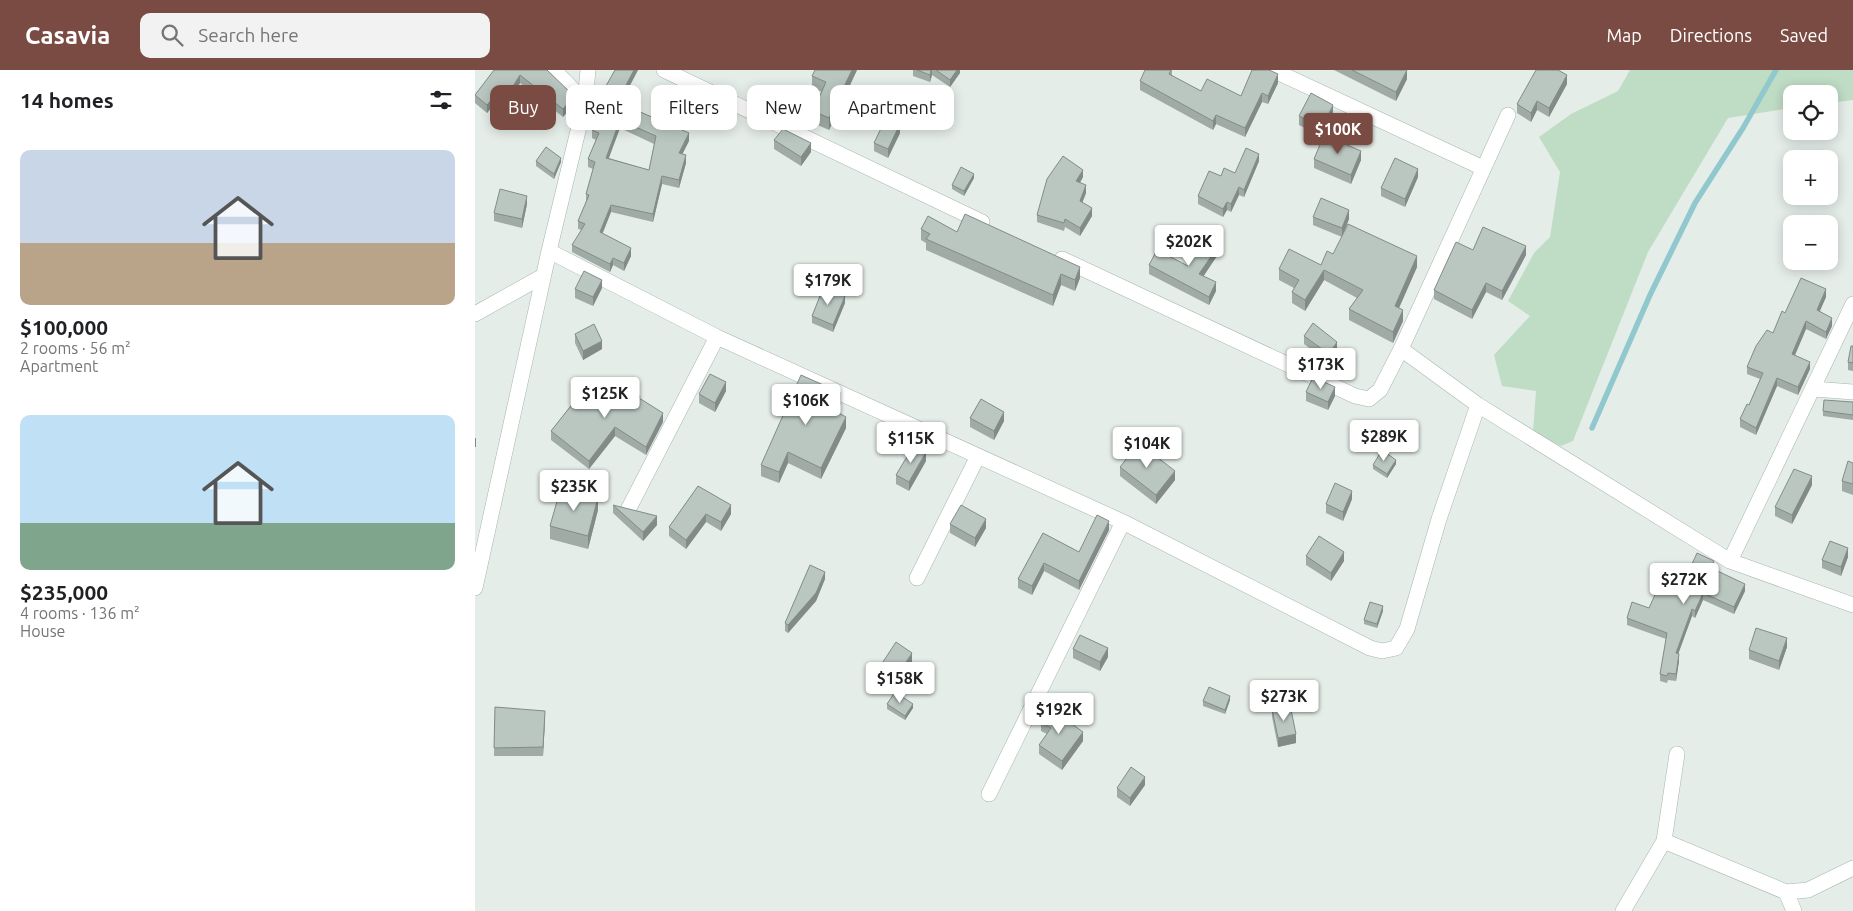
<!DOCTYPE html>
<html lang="en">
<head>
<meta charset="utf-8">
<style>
  :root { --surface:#fff; --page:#f2f2f2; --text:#202124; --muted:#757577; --accent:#7a4b43 }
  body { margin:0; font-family:Ubuntu,sans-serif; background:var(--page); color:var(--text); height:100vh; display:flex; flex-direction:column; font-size:19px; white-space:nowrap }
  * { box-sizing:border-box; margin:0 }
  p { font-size:16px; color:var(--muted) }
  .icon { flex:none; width:28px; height:28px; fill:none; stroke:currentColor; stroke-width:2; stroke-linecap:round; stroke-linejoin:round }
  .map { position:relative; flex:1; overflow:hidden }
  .drawer { display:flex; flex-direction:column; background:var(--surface); width:475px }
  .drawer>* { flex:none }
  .hud { position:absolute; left:15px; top:15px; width:475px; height:45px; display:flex; gap:10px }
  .buttons { position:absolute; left:1308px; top:15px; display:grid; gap:10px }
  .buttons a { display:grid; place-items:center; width:55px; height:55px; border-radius:10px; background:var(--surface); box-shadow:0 2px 12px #0003; font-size:25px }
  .price { position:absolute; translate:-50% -42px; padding:0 11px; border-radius:5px; background:#fff; color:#222; font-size:16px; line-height:32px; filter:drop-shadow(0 1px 2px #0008) }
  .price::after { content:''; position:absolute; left:50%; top:30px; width:15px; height:11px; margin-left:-8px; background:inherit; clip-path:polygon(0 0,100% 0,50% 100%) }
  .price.selected { background:var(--accent); color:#fff }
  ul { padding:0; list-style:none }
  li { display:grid; align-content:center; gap:10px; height:265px; padding:0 20px }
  li span { display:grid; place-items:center; height:155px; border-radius:10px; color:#555 }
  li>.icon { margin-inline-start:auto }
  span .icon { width:90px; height:90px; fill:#fffc; stroke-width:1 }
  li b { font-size:21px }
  h2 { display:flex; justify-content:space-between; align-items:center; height:60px; padding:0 20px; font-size:21px }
  .pill { padding:0 18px; border-radius:10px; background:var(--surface); box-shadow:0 2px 12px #0003; font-size:18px; line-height:45px }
  .pill.selected { background:var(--accent); color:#fff }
  header { display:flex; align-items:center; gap:30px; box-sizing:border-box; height:70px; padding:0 25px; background:var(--accent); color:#fff }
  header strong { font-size:24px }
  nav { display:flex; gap:28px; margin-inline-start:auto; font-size:18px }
  .search { width:350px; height:45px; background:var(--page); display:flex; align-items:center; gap:12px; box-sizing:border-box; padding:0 18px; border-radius:10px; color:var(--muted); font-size:19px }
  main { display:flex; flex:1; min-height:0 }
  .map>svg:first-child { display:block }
  .green { fill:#bfdcc5 }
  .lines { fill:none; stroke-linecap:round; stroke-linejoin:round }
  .stream { stroke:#91c8cd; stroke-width:5.5 }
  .minor-casing { stroke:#a8b5af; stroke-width:16 }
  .minor { stroke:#fff; stroke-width:15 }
  .wall { fill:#a0aba6; fill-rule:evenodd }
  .shaded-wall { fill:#828b87 }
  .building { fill:#bac7c1; stroke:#828b87; fill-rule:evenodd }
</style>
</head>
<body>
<header>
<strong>Casavia</strong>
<div class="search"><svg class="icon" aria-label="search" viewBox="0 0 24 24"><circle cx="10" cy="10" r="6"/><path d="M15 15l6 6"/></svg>Search here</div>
<nav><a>Map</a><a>Directions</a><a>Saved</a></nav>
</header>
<main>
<section class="drawer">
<h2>14 homes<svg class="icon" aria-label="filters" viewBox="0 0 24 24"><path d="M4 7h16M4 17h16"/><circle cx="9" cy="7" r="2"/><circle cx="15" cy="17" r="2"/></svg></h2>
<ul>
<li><span style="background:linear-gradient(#c9d6e8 60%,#b9a48a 0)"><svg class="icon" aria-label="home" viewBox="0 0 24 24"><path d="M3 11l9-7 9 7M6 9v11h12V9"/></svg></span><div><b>$100,000</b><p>2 rooms · 56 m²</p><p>Apartment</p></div></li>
<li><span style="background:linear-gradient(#bfe0f5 70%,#7fa58c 0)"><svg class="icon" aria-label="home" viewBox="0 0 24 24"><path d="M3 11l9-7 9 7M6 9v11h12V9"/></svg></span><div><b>$235,000</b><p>4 rooms · 136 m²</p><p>House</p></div></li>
</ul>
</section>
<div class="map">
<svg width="1378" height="841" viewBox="0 0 1378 841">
  <rect width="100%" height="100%" fill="#e5ede8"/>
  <path class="green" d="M 1155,0 L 1378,0 L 1378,30 L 1354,33 L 1354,24 L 1316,24 L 1316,38 L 1253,48 L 1173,182 L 1098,371 L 1086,376 L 1058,362 L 1061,321 L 1027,316 L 1019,285 L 1055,246 L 1033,231 L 1059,183 L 1075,167 L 1085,102 L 1064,67 L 1096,44 L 1143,21 Z"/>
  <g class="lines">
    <path class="stream" d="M 1117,358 L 1175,225 L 1220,133 L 1268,58 L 1301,0"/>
    <g class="minor-casing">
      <path id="minor" d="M 79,0 L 110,32
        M 189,0 L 507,152
        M 798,0 L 1008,98
        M 74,181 L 242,267 L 648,452 L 895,578 L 907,581 L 921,578 L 932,559 L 964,449 L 1003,335
        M 587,189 L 880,326 L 894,329 L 905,320 L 926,279 L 1033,45
        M 0,244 L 68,206
        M 926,279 L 1003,335 L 1255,491 L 1378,535
        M 1339,319 L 1378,322
        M 154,438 L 242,267
        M 1255,491 L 1378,234
        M 442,508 L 503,386
        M 0,518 L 74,181 L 110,32 L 113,0
        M 514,724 L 648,452
        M 1189,771 L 1311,822 L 1333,820 L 1378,798
        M 1311,822 L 1319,841
        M 1148,841 L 1189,771 L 1202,684"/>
    </g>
    <use href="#minor" class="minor"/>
  </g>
  <path class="wall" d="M 19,0 L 72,0 L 99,34 L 88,47 L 45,13 L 35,29 L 28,24 L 12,43 L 0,33 L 0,25 Z
    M 140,0 L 163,0 L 145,34 L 214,71 L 207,84 L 211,93 L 204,118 L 187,114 L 178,152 L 136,142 L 127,164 L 156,186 L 149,201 L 138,195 L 135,202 L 97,182 L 97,175 L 107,160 L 103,159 L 103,151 L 111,132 L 111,124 L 118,99 L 113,97 L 113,89 L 121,70 L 117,68 L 117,60 L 128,31 L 127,31 L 127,23 ZM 145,58 L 179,74 L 174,100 L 134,88 Z
    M 382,0 L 354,60 L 338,53 L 338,41 L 347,22 L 337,18 L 337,6 Z
    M 438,0 L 485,0 L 485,3 L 475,17 L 457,5 L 455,12 L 438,6 Z
    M 697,0 L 697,6 L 726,21 L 766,26 L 803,13 L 793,34 L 787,32 L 770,67 L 741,54 L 738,60 L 665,20 L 665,11 Z
    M 859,0 L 931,0 L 932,9 L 921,31 Z
    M 1092,14 L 1074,47 L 1062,40 L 1056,52 L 1042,43 L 1042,34 Z
    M 858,44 L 847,67 L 824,55 L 824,46 Z
    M 425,63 L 413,88 L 399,81 L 399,73 Z
    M 299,70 L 336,82 L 326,96 L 299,79 Z
    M 839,89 L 886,90 L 876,114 L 839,98 Z
    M 61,91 L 86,92 L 79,109 L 61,96 Z
    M 784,91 L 769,127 L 764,125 L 756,142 L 752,140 L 748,147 L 723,134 L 723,126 L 746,106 L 760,103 Z
    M 608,107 L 605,113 L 611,123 L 607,132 L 617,146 L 605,166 L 590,157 L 589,161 L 562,152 L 562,145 Z
    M 943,107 L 930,137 L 906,126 L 906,118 Z
    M 499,108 L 489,126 L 477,119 L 477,115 Z
    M 52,134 L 47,158 L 19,151 L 19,143 Z
    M 838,147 L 874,149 L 867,167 L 838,155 Z
    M 446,159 L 482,162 L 605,208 L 600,221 L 586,215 L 578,236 L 451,180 L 451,173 L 446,170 Z
    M 746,180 L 728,206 L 741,221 L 734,235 L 674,204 L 674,195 L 713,196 Z
    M 998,180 L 1051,185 L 1027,230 L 1011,222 L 997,249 L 959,229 L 959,220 Z
    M 858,184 L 942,197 L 924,238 L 928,251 L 918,273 L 874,250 L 874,239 L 882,228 L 849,210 L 830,241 L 817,233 L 817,222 L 819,218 L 804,210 L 804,199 L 846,195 Z
    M 127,218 L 118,236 L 100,228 L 100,219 Z
    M 1351,227 L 1345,241 L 1357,256 L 1351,269 L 1331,259 L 1320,285 L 1335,299 L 1323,325 L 1302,316 L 1281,365 L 1265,357 L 1265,349 L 1274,335 L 1285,309 L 1272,304 L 1272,297 L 1298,263 L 1310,243 Z
    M 370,233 L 358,262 L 337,253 L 337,246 Z
    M 100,264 L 127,279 L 108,290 L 100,273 Z
    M 829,266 L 862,280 L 854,293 L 829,274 Z
    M 1378,276 L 1378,301 L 1373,300 L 1373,292 Z
    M 251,321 L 240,342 L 224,333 L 224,324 Z
    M 831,322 L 860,326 L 853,340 L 831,331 Z
    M 100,325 L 142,331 L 165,329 L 188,352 L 171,385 L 140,366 L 114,399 L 76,370 L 76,361 L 100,330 Z
    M 1378,332 L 1378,350 L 1348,346 L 1348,341 Z
    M 366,334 L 361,342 L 371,358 L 346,409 L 313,393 L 304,413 L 286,406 L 286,395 Z
    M 495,348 L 529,351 L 519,370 L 495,357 Z
    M 451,391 L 434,421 L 421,414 L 421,405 Z
    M 1378,393 L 1378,425 L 1367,421 L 1367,411 Z
    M 921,394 L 912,408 L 898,399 L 898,395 Z
    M 645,397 L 700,410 L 681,434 L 645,406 Z
    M 1337,415 L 1317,454 L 1300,446 L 1300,437 Z
    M 223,416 L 256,444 L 246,461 L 231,452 L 211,479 L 194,466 L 194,457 Z
    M 877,429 L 868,451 L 851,443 L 851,434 Z
    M 138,435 L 182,455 L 168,471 L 138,443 Z
    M 123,440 L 113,479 L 75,469 L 75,456 Z
    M 475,454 L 511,458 L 500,477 L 475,463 Z
    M 634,460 L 604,520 L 569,501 L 557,525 L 543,518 L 543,509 L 568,463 L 604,482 Z
    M 831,486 L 869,491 L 856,511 L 831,495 Z
    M 1373,487 L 1366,506 L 1347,498 L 1347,490 Z
    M 1239,498 L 1238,499 L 1270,521 L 1259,544 L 1228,530 L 1220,548 L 1217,546 L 1203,584 L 1204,591 L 1201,611 L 1193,610 L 1192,613 L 1185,611 L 1185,604 L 1191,569 L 1152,555 L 1152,548 L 1174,538 Z
    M 350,509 L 341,531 L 313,563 L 310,561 L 310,553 Z
    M 908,541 L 902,558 L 889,554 L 889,550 Z
    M 1312,577 L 1304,600 L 1274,589 L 1274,580 Z
    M 598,579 L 633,587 L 625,601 L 598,588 Z
    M 437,592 L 418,621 L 402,610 L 402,601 Z
    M 755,630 L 750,644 L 728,636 L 728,631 Z
    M 412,634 L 438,638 L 430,650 L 412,639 Z
    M 20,637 L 70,650 L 68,686 L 19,686 Z
    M 797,639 L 821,673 L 803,677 L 797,647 Z
    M 566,652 L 608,671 L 587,700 L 564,684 L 564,675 L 572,664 L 566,661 Z
    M 670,715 L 655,736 L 642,727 L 642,718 Z"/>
  <path class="shaded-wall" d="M 159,0 L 163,0 L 142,40 L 142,32 Z
    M 377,0 L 382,0 L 354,60 L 354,48 Z
    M 456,0 L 457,0 L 457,5 L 455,12 L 455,5 Z
    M 482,0 L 485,0 L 485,3 L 475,17 L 475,10 Z
    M 932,0 L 932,9 L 921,31 L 921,22 Z
    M 803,4 L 803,13 L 793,34 L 793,26 Z
    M 45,5 L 45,13 L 35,29 L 35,21 Z
    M 1092,5 L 1092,14 L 1074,47 L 1074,38 Z
    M 28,16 L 28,24 L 12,43 L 12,35 Z
    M 787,23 L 787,32 L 770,67 L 770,58 Z
    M 99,26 L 99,34 L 88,47 L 88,39 Z
    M 1062,31 L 1062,40 L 1056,52 L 1056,43 Z
    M 858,35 L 858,44 L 847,67 L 847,58 Z
    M 741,45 L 741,54 L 738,60 L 738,51 Z
    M 145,50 L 145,58 L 131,95 L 131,88 Z
    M 425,54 L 425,63 L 413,88 L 413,79 Z
    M 214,63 L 214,71 L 204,91 L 204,83 Z
    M 336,73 L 336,82 L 326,96 L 326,87 Z
    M 886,81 L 886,90 L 876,114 L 876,105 Z
    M 784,84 L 784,91 L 769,127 L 769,120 Z
    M 211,85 L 211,93 L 204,118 L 204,110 Z
    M 86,88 L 86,92 L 79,109 L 79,104 Z
    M 943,99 L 943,107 L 930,137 L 930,129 Z
    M 608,100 L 608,107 L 601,119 L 601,111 Z
    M 499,104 L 499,108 L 489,126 L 489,121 Z
    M 187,106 L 187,114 L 178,152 L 178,144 Z
    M 611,115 L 611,123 L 605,139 L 605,131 Z
    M 764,117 L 764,125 L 756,142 L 756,134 Z
    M 52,126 L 52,134 L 47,158 L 47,149 Z
    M 752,132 L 752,140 L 748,147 L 748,139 Z
    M 136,135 L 136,142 L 125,170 L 125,162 Z
    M 617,138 L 617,146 L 605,166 L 605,158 Z
    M 874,140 L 874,149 L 867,167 L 867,158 Z
    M 746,172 L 746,180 L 724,213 L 724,204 Z
    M 1051,176 L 1051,185 L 1027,230 L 1027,221 Z
    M 156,178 L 156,186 L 149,201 L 149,193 Z
    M 942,186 L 942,197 L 920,247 L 920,236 Z
    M 138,188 L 138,195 L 135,202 L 135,194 Z
    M 605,197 L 605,208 L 600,221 L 600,210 Z
    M 849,200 L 849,210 L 830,241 L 830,230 Z
    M 586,204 L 586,215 L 578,236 L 578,225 Z
    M 127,210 L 127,218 L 118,236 L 118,227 Z
    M 741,212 L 741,221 L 734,235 L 734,227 Z
    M 1011,213 L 1011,222 L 997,249 L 997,240 Z
    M 1351,219 L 1351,227 L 1342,247 L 1342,240 Z
    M 370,226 L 370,233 L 358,262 L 358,255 Z
    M 928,240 L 928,251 L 918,273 L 918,262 Z
    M 1357,248 L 1357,256 L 1351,269 L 1351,262 Z
    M 1331,251 L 1331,259 L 1317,292 L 1317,284 Z
    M 127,271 L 127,279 L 108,290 L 108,281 Z
    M 862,272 L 862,280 L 854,293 L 854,284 Z
    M 1335,292 L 1335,299 L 1323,325 L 1323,317 Z
    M 1302,308 L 1302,316 L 1281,365 L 1281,358 Z
    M 251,312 L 251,321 L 240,342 L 240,333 Z
    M 860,317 L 860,326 L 853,340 L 853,332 Z
    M 366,323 L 366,334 L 356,350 L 356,339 Z
    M 529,342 L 529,351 L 519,370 L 519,361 Z
    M 188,343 L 188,352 L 171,385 L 171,377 Z
    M 371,347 L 371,358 L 346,409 L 346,398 Z
    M 140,357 L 140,366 L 114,399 L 114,391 Z
    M 0,368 L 1,368 L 1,377 L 0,377 Z
    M 313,382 L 313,393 L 304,413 L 304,402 Z
    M 451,382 L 451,391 L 434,421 L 434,412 Z
    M 921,390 L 921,394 L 912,408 L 912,404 Z
    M 700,401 L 700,410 L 681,434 L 681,425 Z
    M 1337,406 L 1337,415 L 1317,454 L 1317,445 Z
    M 877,421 L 877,429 L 868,451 L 868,442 Z
    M 123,427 L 123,440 L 113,479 L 113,466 Z
    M 256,435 L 256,444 L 246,461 L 246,452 Z
    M 231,444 L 231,452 L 211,479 L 211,470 Z
    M 182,446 L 182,455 L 168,471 L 168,462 Z
    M 511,449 L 511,458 L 500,477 L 500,468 Z
    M 634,451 L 634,460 L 604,520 L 604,511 Z
    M 1373,478 L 1373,487 L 1366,506 L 1366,497 Z
    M 869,482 L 869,491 L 856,511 L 856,503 Z
    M 1239,491 L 1239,498 L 1236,505 L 1236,498 Z
    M 569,493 L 569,501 L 557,525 L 557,516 Z
    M 350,502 L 350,509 L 341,531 L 313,563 L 313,555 Z
    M 1270,514 L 1270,521 L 1259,544 L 1259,537 Z
    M 1228,523 L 1228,530 L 1220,548 L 1220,541 Z
    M 908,536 L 908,541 L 902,558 L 902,554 Z
    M 1217,539 L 1217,546 L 1201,590 L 1201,583 Z
    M 1312,568 L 1312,577 L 1304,600 L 1304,591 Z
    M 633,578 L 633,587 L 625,601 L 625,592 Z
    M 437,583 L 437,592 L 418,621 L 418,612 Z
    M 1204,584 L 1204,591 L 1201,611 L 1201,604 Z
    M 755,626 L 755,630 L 750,644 L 750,640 Z
    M 438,634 L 438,638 L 430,650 L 430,646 Z
    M 70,641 L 70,650 L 68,686 L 68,677 Z
    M 608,662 L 608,671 L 587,700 L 587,691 Z
    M 821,664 L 821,673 L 803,677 L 803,668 Z
    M 670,707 L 670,715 L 655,736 L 655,728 Z"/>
  <path class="building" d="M 19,0 L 72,0 L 99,26 L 88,39 L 45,5 L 35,21 L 28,16 L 12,35 L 0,25 Z
    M 140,0 L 159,0 L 142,32 L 214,63 L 204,83 L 211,85 L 204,110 L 187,106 L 178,144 L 136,135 L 125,162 L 156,178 L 149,193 L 138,188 L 135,194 L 97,175 L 110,154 L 103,151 L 114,125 L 111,124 L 120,92 L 113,89 L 124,63 L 117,60 L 130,25 L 127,23 ZM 145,50 L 181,66 L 174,100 L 131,88 Z
    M 340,0 L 377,0 L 354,48 L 338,41 L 351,12 L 337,6 Z
    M 442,0 L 456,0 L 455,5 Z
    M 461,0 L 482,0 L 475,10 Z
    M 670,0 L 696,0 L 694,4 L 726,21 L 732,9 L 766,26 L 777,0 L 794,0 L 803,4 L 793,26 L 787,23 L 770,58 L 741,45 L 738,51 L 665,11 Z
    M 877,0 L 932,0 L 921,22 Z
    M 1061,0 L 1083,0 L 1092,5 L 1074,38 L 1062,31 L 1056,43 L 1042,34 Z
    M 836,23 L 858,35 L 847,58 L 824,46 Z
    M 411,48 L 425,54 L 413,79 L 399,73 Z
    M 308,59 L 336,73 L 326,87 L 299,70 Z
    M 849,65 L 886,81 L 876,105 L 839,89 Z
    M 71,77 L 86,88 L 79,104 L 61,91 Z
    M 771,78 L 784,84 L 769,120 L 764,117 L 756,134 L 752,132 L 748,139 L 723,126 L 734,101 L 746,106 L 749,98 L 760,103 Z
    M 588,86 L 608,100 L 601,111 L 611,115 L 605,131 L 617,138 L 605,158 L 590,149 L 589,153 L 562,145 L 572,109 Z
    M 920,88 L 943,99 L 930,129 L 906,118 Z
    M 486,97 L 499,104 L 489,121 L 477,115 Z
    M 25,119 L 52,126 L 47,149 L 19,143 Z
    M 846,128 L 874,140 L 867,158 L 838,147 Z
    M 490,144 L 605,197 L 600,210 L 586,204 L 578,225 L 451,169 L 455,164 L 446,159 L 453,146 L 482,162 Z
    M 873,154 L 942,186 L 920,236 L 928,240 L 918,262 L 874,239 L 888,220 L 849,200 L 830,230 L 817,222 L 824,210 L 804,199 L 814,179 L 846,195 L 852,181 L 858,184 Z
    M 1008,157 L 1051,176 L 1027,221 L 1011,213 L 997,240 L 959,220 L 981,172 L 998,180 Z
    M 734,164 L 746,172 L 724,204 L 741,212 L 734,227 L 674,195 L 682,180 L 713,196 Z
    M 109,201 L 127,210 L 118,227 L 100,219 Z
    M 1326,208 L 1351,219 L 1342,240 L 1357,248 L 1351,262 L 1331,251 L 1317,284 L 1335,292 L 1323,317 L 1302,308 L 1281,358 L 1265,349 L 1272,334 L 1274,335 L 1288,303 L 1272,297 L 1281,276 L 1292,260 L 1298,263 L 1307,241 L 1310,243 Z
    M 349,216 L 370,226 L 358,255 L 337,246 Z
    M 838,253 L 862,272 L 854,284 L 829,266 Z
    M 119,254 L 127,271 L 108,281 L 100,264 Z
    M 1376,276 L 1378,276 L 1378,293 L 1373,292 Z
    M 235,304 L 251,312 L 240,333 L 224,324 Z
    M 326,305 L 366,323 L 356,339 L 371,347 L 346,398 L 313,382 L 304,402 L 286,395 Z
    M 838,307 L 860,317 L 853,332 L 831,322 Z
    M 110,310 L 142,331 L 152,317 L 165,326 L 164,328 L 188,343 L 171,377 L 140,357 L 114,391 L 76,361 L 103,327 L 100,325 Z
    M 506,329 L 529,342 L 519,361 L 495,348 Z
    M 1349,330 L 1378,332 L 1378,345 L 1348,341 Z
    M 664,373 L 700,401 L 681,425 L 645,397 Z
    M 439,375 L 451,382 L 434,412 L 421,405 Z
    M 907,380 L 921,390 L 912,404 L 898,395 Z
    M 1373,391 L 1378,393 L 1378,414 L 1367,411 Z
    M 1319,399 L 1337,406 L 1317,445 L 1300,437 Z
    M 860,413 L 877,421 L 868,442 L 851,434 Z
    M 223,416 L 256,435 L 246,452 L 231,444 L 211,470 L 194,457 Z
    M 86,417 L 123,427 L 113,466 L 75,456 Z
    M 138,435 L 182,446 L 168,462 Z
    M 486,435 L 511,449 L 500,468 L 475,454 Z
    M 622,445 L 634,451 L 604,511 L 569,493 L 557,516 L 543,509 L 568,463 L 604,482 Z
    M 844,466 L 869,482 L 856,503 L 831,486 Z
    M 1355,471 L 1373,478 L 1366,497 L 1347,490 Z
    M 1222,483 L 1239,491 L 1236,498 L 1270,514 L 1259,537 L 1228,523 L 1220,541 L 1217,539 L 1201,583 L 1204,584 L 1201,604 L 1193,603 L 1192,606 L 1185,604 L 1192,563 L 1152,548 L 1157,532 L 1174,538 L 1188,507 L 1207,516 Z
    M 335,495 L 350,502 L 341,523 L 313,555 L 310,553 Z
    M 895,532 L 908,536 L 902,554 L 889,550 Z
    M 1281,558 L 1312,568 L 1304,591 L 1274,580 Z
    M 605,565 L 633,578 L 625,592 L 598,579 Z
    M 421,572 L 437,583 L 418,612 L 402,601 Z
    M 734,617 L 755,626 L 750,640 L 728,631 Z
    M 420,622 L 438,634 L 430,646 L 412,634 Z
    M 815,635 L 821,664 L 803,668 L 797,639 Z
    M 20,637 L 70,641 L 68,677 L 19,678 Z
    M 575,638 L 608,662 L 587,691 L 564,675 L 576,658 L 566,652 Z
    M 656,697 L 670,707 L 655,728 L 642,718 Z"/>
</svg>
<div class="buttons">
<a><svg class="icon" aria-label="locate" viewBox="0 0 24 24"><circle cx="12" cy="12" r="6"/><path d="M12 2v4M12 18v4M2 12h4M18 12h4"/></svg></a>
<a>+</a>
<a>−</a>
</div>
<b class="price selected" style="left:863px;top:85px">$100K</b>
<b class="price" style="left:714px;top:197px">$202K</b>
<b class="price" style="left:353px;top:236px">$179K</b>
<b class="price" style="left:846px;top:320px">$173K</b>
<b class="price" style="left:130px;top:349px">$125K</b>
<b class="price" style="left:331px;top:356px">$106K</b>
<b class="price" style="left:909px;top:392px">$289K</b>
<b class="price" style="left:436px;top:394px">$115K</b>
<b class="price" style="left:672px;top:399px">$104K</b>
<b class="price" style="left:99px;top:442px">$235K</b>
<b class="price" style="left:1209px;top:535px">$272K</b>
<b class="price" style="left:425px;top:634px">$158K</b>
<b class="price" style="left:809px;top:652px">$273K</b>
<b class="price" style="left:584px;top:665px">$192K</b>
<div class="hud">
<a class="pill selected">Buy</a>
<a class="pill">Rent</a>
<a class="pill">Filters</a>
<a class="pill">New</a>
<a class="pill">Apartment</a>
</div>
</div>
</main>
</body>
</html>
